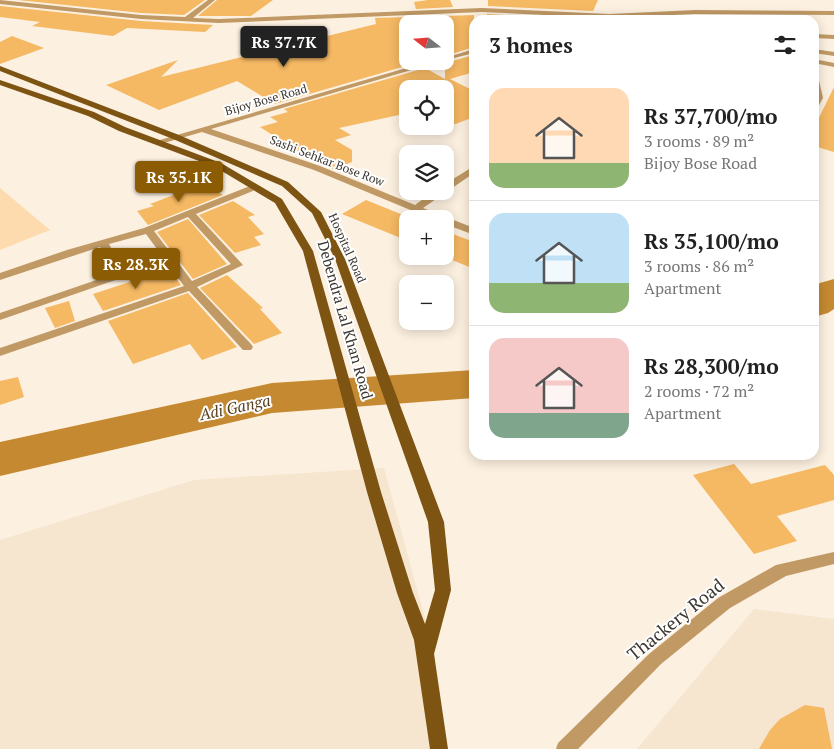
<!DOCTYPE html>
<html lang="en">
<head>
<meta charset="utf-8">
<style>
  :root { --surface:#fff; --page:#f2f2f2; --text:#222; --muted:#767676; --line:#e0e0e0; --accent:#8c5c05 }
  body { margin:0; font-family:"PT Serif",serif; background:var(--page); color:var(--text); height:100vh; display:flex; flex-direction:column; font-size:19px; white-space:nowrap }
  * { box-sizing:border-box; margin:0 }
  p { font-size:16px; color:var(--muted) }
  .icon { flex:none; width:28px; height:28px; fill:none; stroke:currentColor; stroke-width:2; stroke-linecap:round; stroke-linejoin:round }
  .map { position:relative; flex:1; overflow:hidden }
  .details { position:absolute; left:469px; top:15px; width:350px; height:445px; display:flex; flex-direction:column; background:var(--surface); border-radius:15px; box-shadow:0 2px 12px #0003 }
  .details>* { flex:none }
  .needle { width:32px; rotate:287deg }
  .fabs { position:absolute; left:399px; top:15px; display:grid; gap:10px }
  .fabs a { display:grid; place-items:center; width:55px; height:55px; border-radius:10px; background:var(--surface); box-shadow:0 2px 12px #0003; font-size:25px }
  .price { position:absolute; translate:-50% -42px; padding:0 11px; border-radius:5px; background:var(--accent); color:#fff; font-size:16px; line-height:32px; filter:drop-shadow(0 1px 2px #0008) }
  .price::after { content:''; position:absolute; left:50%; top:30px; width:15px; height:11px; margin-left:-8px; background:inherit; clip-path:polygon(0 0,100% 0,50% 100%) }
  .price.active { background:#222; color:#fff }
  ul { padding:0; list-style:none }
  li { display:flex; align-items:center; gap:15px; height:125px; padding:0 20px }
  li+li { border-top:1px solid var(--line) }
  li span { display:grid; place-items:center; flex:none; width:140px; height:100px; border-radius:15px; color:#555 }
  li>.icon { margin-inline-start:auto }
  span .icon { width:60px; height:60px; fill:#fffc; stroke-width:1 }
  li b { font-size:21px }
  h2 { display:flex; justify-content:space-between; align-items:center; height:60px; padding:0 20px; font-size:21px }
  .map>svg:first-child { display:block }
  .built { fill:#f6e5cf }
  .green { fill:#fddbae }
  .lines { fill:none; stroke-linecap:round; stroke-linejoin:round }
  .river { fill:#c58a31; fill-rule:evenodd }
  .building { fill:#f5b863 }
  .minor { fill:#c09965; fill-rule:evenodd }
  .major { fill:#7d5412; fill-rule:evenodd }
  .labels { text-anchor:middle; stroke-width:4; stroke-linejoin:round; paint-order:stroke }
  .far-street-label { font-size:12px; fill:#3c3731; stroke:#fff }
  .street-label { font-size:15px; fill:#3c3731; stroke:#fff }
  .water-label { font-size:16px; font-style:italic; fill:#583f1b; stroke:#fff }
  .near-street-label { font-size:18px; fill:#3c3731; stroke:#fff }
</style>
</head>
<body>
<div class="map">
<svg width="834" height="749" viewBox="0 0 834 749">
  <rect width="100%" height="100%" fill="#fcf0e0"/>
  <path class="built" d="M 384,468 L 435,655 L 436,749 L 0,749 L 0,540 L 194,480 Z
    M 754,609 L 834,619 L 834,749 L 637,749 Z"/>
  <path class="green" d="M 0,188 L 50,230 L 0,250 Z"/>
  <g class="lines">
    <path class="river" d="M 834,279 L 834,309 L 828,313 L 814,317 L 814,287 L 820,283 Z
      M 474,370 L 474,398 L 272,413 L 0,476 L 0,442 L 272,383 Z"/>
  </g>
  <path class="building" d="M 18,0 L 205,0 L 184,15 L 141,13 Z
    M 217,0 L 273,0 L 251,16 L 198,16 Z
    M 428,0 L 450,0 L 453,7 L 416,9 L 414,2 Z
    M 488,0 L 598,0 L 593,11 L 488,6 Z
    M 0,6 L 141,21 L 213,25 L 205,32 L 127,28 L 113,36 L 32,26 L 40,22 L 0,17 Z
    M 487,14 L 589,19 L 487,20 Z
    M 474,15 L 474,47 L 445,56 L 445,24 L 419,24 L 418,17 Z
    M 408,17 L 408,61 L 416,63 L 275,104 L 237,81 L 159,110 L 106,85 L 178,60 L 161,77 L 376,24 L 375,18 Z
    M 12,36 L 44,48 L 0,64 L 0,42 Z
    M 474,55 L 474,72 L 450,79 L 474,91 L 474,117 L 445,128 L 445,89 L 408,89 L 408,113 L 339,128 L 351,135 L 335,140 L 352,150 L 352,162 L 333,169 L 300,150 L 297,151 L 260,127 L 278,122 L 270,117 L 288,112 L 284,109 L 425,68 L 445,79 L 445,63 Z
    M 834,87 L 834,152 L 814,146 L 814,128 Z
    M 205,183 L 223,195 L 148,225 L 137,211 L 154,206 L 150,204 Z
    M 366,200 L 408,217 L 408,241 L 342,214 Z
    M 233,201 L 255,215 L 248,217 L 264,234 L 254,237 L 261,245 L 235,253 L 199,215 Z
    M 188,219 L 227,264 L 193,279 L 157,232 Z
    M 445,231 L 474,242 L 474,269 L 445,257 Z
    M 169,269 L 181,285 L 103,311 L 93,294 Z
    M 227,275 L 263,308 L 260,309 L 282,333 L 254,344 L 200,288 Z
    M 188,293 L 237,347 L 202,360 L 190,344 L 133,364 L 108,321 Z
    M 69,301 L 75,321 L 55,328 L 45,308 Z
    M 18,377 L 24,397 L 0,405 L 0,381 Z
    M 734,464 L 751,484 L 825,465 L 834,475 L 834,500 L 777,516 L 797,541 L 754,554 L 693,475 Z
    M 805,705 L 824,708 L 832,749 L 759,749 L 770,730 L 780,719 Z"/>
  <g class="lines">
    <path class="minor" d="M 0,0 L 141,15 L 185,17 L 208,0 L 215,0 L 193,18 L 219,19 L 482,8 L 609,14 L 695,10 L 834,11 L 834,15 L 695,14 L 609,18 L 482,12 L 219,23 L 141,19 L 0,4 Z
      M 814,34 L 834,35 L 834,39 L 814,38 Z
      M 474,49 L 474,53 L 442,61 L 211,129 L 320,166 L 415,205 L 434,191 L 445,191 L 445,184 L 474,166 L 474,173 L 423,208 L 474,228 L 474,235 L 445,224 L 445,219 L 432,219 L 314,170 L 202,132 L 157,145 L 153,142 L 430,61 L 445,61 L 445,58 Z
      M 814,49 L 834,52 L 834,56 L 814,53 Z
      M 814,59 L 834,63 L 834,67 L 814,63 Z
      M 814,74 L 818,76 L 823,98 L 817,109 L 814,109 Z
      M 255,184 L 260,187 L 258,189 L 196,214 L 243,265 L 197,287 L 251,344 L 253,347 L 251,350 L 243,350 L 189,291 L 0,356 L 0,348 L 184,286 L 146,234 L 109,244 L 125,275 L 124,277 L 0,320 L 0,313 L 114,274 L 100,247 L 0,280 L 0,273 L 67,250 L 144,228 ZM 188,217 L 231,264 L 192,281 L 154,231 Z
      M 834,552 L 834,564 L 786,576 L 730,608 L 661,664 L 578,749 L 556,749 L 558,743 L 649,654 L 718,598 L 776,565 Z"/>
    <path class="major" d="M 0,66 L 179,135 L 288,182 L 321,212 L 345,259 L 444,522 L 451,590 L 434,654 L 448,749 L 430,749 L 414,640 L 397,593 L 367,492 L 303,251 L 275,203 L 215,167 L 119,131 L 88,116 L 0,85 L 0,80 L 94,112 L 125,127 L 221,163 L 282,199 L 313,251 L 381,492 L 413,593 L 425,624 L 435,590 L 428,522 L 335,259 L 312,213 L 282,186 L 173,139 L 0,71 Z"/>
  </g>
  <g class="labels">
    <g class="far-street-label">
      <text transform="translate(266 100) rotate(-16)" y="4">Bijoy Bose Road</text>
      <text transform="translate(327 161) rotate(21)" y="4">Sashi Sehkar Bose Row</text>
      <text transform="translate(347 248) rotate(66)" y="4">Hospital Road</text>
    </g>
    <g class="street-label">
      <text transform="translate(345 320) rotate(74)" y="5">Debendra Lal Khan Road</text>
    </g>
    <g class="water-label">
      <text transform="translate(235 407) rotate(-12)" y="6">Adi Ganga</text>
    </g>
    <g class="near-street-label">
      <text transform="translate(676 620) rotate(-39)" y="6">Thackery Road</text>
    </g>
  </g>
</svg>
<div class="fabs">
<a><svg class="needle" viewBox="-14 -14 28 28"><path d="M0-13l5 13h-10z" fill="#e53935"/><path d="M0 13l5-13h-10z" fill="#767676"/></svg></a>
<a><svg class="icon" aria-label="locate" viewBox="0 0 24 24"><circle cx="12" cy="12" r="6"/><path d="M12 2v4M12 18v4M2 12h4M18 12h4"/></svg></a>
<a><svg class="icon" aria-label="layers" viewBox="0 0 24 24"><path d="M12 4l9 5-9 5-9-5zM3 14l9 5 9-5"/></svg></a>
<a>+</a>
<a>−</a>
</div>
<b class="price active" style="left:284px;top:68px">Rs 37.7K</b>
<b class="price" style="left:179px;top:203px">Rs 35.1K</b>
<b class="price" style="left:136px;top:290px">Rs 28.3K</b>
<section class="details">
<h2>3 homes<svg class="icon" aria-label="filters" viewBox="0 0 24 24"><path d="M4 7h16M4 17h16"/><circle cx="9" cy="7" r="2"/><circle cx="15" cy="17" r="2"/></svg></h2>
<ul>
<li><span style="background:linear-gradient(#ffd9b3 75%,#8fb573 0)"><svg class="icon" aria-label="home" viewBox="0 0 24 24"><path d="M3 11l9-7 9 7M6 9v11h12V9"/></svg></span><div><b>Rs 37,700/mo</b><p>3 rooms · 89 m²</p><p>Bijoy Bose Road</p></div></li>
<li><span style="background:linear-gradient(#bfe0f5 70%,#8fb573 0)"><svg class="icon" aria-label="home" viewBox="0 0 24 24"><path d="M3 11l9-7 9 7M6 9v11h12V9"/></svg></span><div><b>Rs 35,100/mo</b><p>3 rooms · 86 m²</p><p>Apartment</p></div></li>
<li><span style="background:linear-gradient(#f6c9c9 75%,#7fa58c 0)"><svg class="icon" aria-label="home" viewBox="0 0 24 24"><path d="M3 11l9-7 9 7M6 9v11h12V9"/></svg></span><div><b>Rs 28,300/mo</b><p>2 rooms · 72 m²</p><p>Apartment</p></div></li>
</ul>
</section>
</div>
</body>
</html>
